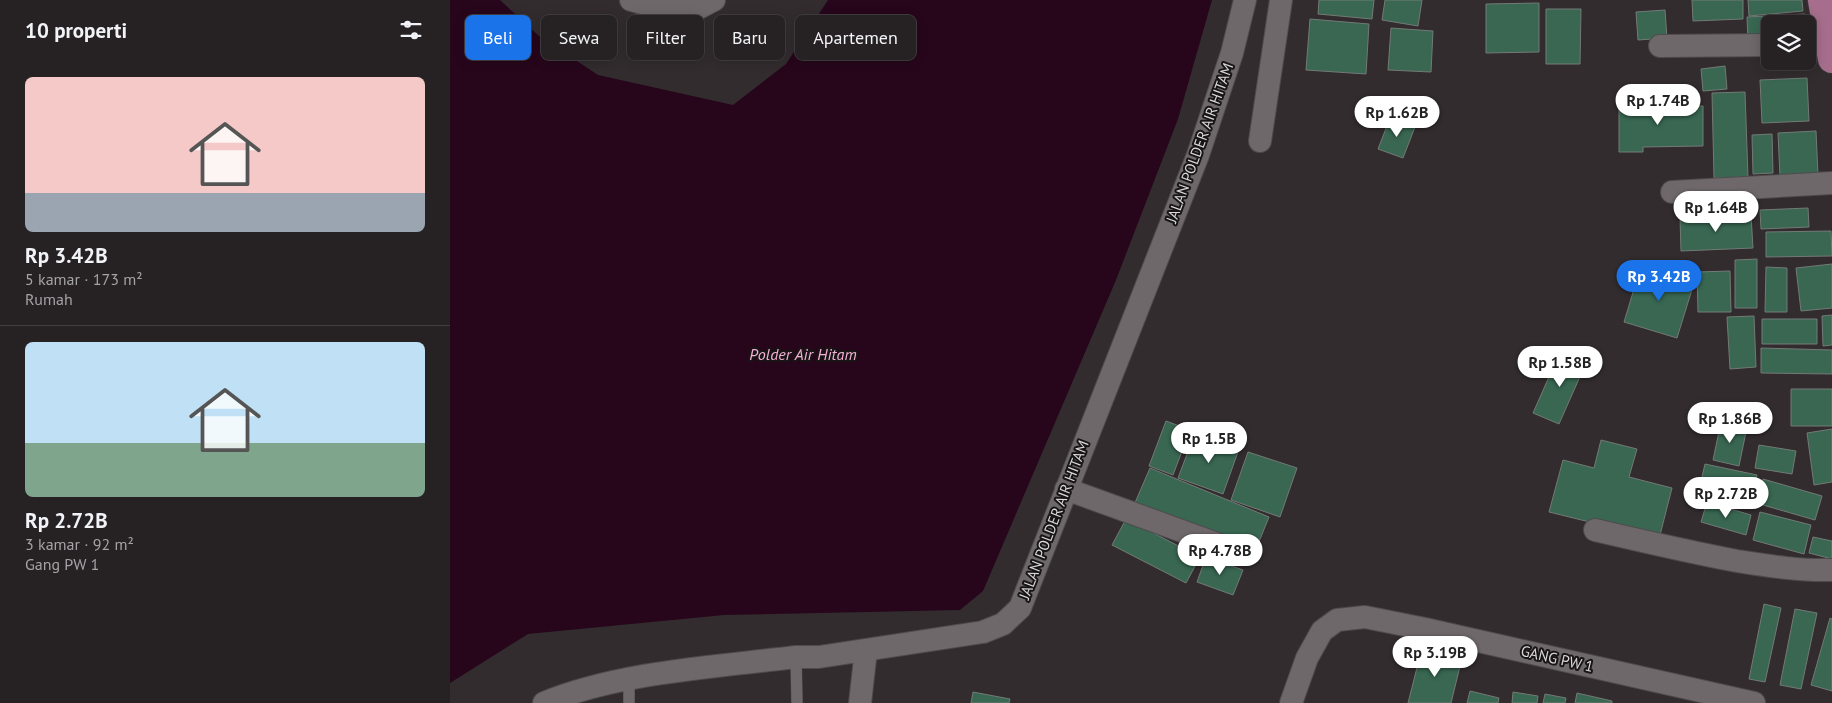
<!DOCTYPE html>
<html lang="id">
<head>
<meta charset="utf-8">
<style>
  :root { --surface:#262123; --page:#322e30; --text:#f1f3f6; --muted:#a4a3a6; --line:#423e41; --accent:#1a73e8 }
  body { margin:0; font-family:"PT Sans",sans-serif; background:var(--page); color:var(--text); height:100vh; display:flex; flex-direction:column; font-size:19px; white-space:nowrap }
  * { box-sizing:border-box; margin:0 }
  p { font-size:16px; color:var(--muted) }
  .icon { flex:none; width:28px; height:28px; fill:none; stroke:currentColor; stroke-width:2; stroke-linecap:round; stroke-linejoin:round }
  .map { position:relative; flex:1; overflow:hidden }
  .side { display:flex; flex-direction:column; background:var(--surface); width:450px }
  .side>* { flex:none }
  .banner { position:absolute; left:15px; top:15px; width:475px; height:45px; display:flex; gap:10px }
  .controls { position:absolute; left:1311px; top:15px; display:grid; gap:10px }
  .controls a { display:grid; place-items:center; width:55px; height:55px; border-radius:8px; background:var(--surface); box-shadow:0 2px 12px #0003,0 0 0 1px var(--line); font-size:25px }
  .price { position:absolute; translate:-50% -42px; padding:0 11px; border-radius:18px; background:#fff; color:#222; font-size:16px; line-height:32px; filter:drop-shadow(0 1px 2px #0008) }
  .price::after { content:''; position:absolute; left:50%; top:30px; width:15px; height:11px; margin-left:-8px; background:inherit; clip-path:polygon(0 0,100% 0,50% 100%) }
  .price.selected { background:var(--accent); color:#fff }
  ul { padding:0; list-style:none }
  li { display:grid; align-content:center; gap:10px; height:265px; padding:0 25px }
  li+li { border-top:1px solid var(--line) }
  li span { display:grid; place-items:center; height:155px; border-radius:8px; color:#555 }
  li>.icon { margin-inline-start:auto }
  span .icon { width:90px; height:90px; fill:#fffc; stroke-width:1 }
  li b { font-size:21px }
  h2 { display:flex; justify-content:space-between; align-items:center; height:60px; padding:0 25px; font-size:21px }
  .pill { padding:0 18px; border-radius:8px; background:var(--surface); box-shadow:0 2px 12px #0003,0 0 0 1px var(--line); font-size:18px; line-height:45px }
  .pill.selected { background:var(--accent); color:#fff }
  main { display:flex; flex:1; min-height:0 }
  .map>svg:first-child { display:block }
  .water { fill:#27061b }
  .building { fill:#396752; stroke:#737a76 }
  .lines { fill:none; stroke-linecap:round; stroke-linejoin:round }
  .service-casing { stroke:#4f4b4d; stroke-width:12 }
  .minor-casing { stroke:#4f4b4d; stroke-width:24 }
  .trunk-casing { stroke:#4f4b4d; stroke-width:29 }
  .service { stroke:#6f686b; stroke-width:11 }
  .minor { stroke:#6f686b; stroke-width:22 }
  .trunk { stroke:#a66e8c; stroke-width:28 }
  .labels { text-anchor:middle; stroke-width:4; stroke-linejoin:round; paint-order:stroke }
  .street-label { font-size:15px; fill:#dbd8d9; stroke:#181516 }
  .water-label { font-size:16px; font-style:italic; fill:#f5b0d5; stroke:#181516 }
</style>
</head>
<body>
<main>
<section class="side">
<h2>10 properti<svg class="icon" aria-label="filters" viewBox="0 0 24 24"><path d="M4 7h16M4 17h16"/><circle cx="9" cy="7" r="2"/><circle cx="15" cy="17" r="2"/></svg></h2>
<ul>
<li><span style="background:linear-gradient(#f6c9c9 75%,#9aa5b1 0)"><svg class="icon" aria-label="home" viewBox="0 0 24 24"><path d="M3 11l9-7 9 7M6 9v11h12V9"/></svg></span><div><b>Rp 3.42B</b><p>5 kamar · 173 m²</p><p>Rumah</p></div></li>
<li><span style="background:linear-gradient(#bfe0f5 65%,#7fa58c 0)"><svg class="icon" aria-label="home" viewBox="0 0 24 24"><path d="M3 11l9-7 9 7M6 9v11h12V9"/></svg></span><div><b>Rp 2.72B</b><p>3 kamar · 92 m²</p><p>Gang PW 1</p></div></li>
</ul>
</section>
<div class="map">
<svg width="1382" height="703" viewBox="0 0 1382 703">
  <rect width="100%" height="100%" fill="#322c2f"/>
  <path class="water" d="M 0,0 L 50,0 L 89,36 L 148,75 L 283,105 L 336,64 L 378,0 L 762,0 L 728,119 L 666,280 L 533,591 L 510,610 L 274,615 L 78,634 L 0,683 Z"/>
  <path class="building" d="M 869,0 L 924,0 L 922,19 L 868,14 Z
    M 935,0 L 972,0 L 968,26 L 932,20 Z
    M 1242,0 L 1293,0 L 1293,19 L 1243,21 Z
    M 1298,0 L 1352,0 L 1353,11 L 1299,16 Z
    M 1089,3 L 1089,52 L 1036,53 L 1036,4 Z
    M 1096,9 L 1131,9 L 1130,64 L 1096,64 Z
    M 1215,10 L 1217,38 L 1188,40 L 1186,12 Z
    M 1355,14 L 1356,24 L 1320,24 L 1320,39 L 1298,40 L 1297,17 Z
    M 860,19 L 919,24 L 916,74 L 856,70 Z
    M 941,28 L 983,31 L 981,72 L 938,70 Z
    M 1275,66 L 1277,89 L 1253,91 L 1251,69 Z
    M 1357,78 L 1359,121 L 1312,123 L 1310,80 Z
    M 1295,92 L 1298,177 L 1264,178 L 1262,93 Z
    M 1169,97 L 1193,97 L 1193,106 L 1253,106 L 1253,146 L 1193,147 L 1193,152 L 1169,152 Z
    M 940,118 L 965,127 L 953,158 L 928,149 Z
    M 1366,131 L 1368,175 L 1330,177 L 1328,133 Z
    M 1322,134 L 1323,173 L 1303,174 L 1302,135 Z
    M 1358,208 L 1359,227 L 1311,229 L 1310,210 Z
    M 1301,215 L 1303,248 L 1231,251 L 1230,218 Z
    M 1381,231 L 1382,256 L 1316,257 L 1316,232 Z
    M 1307,259 L 1307,308 L 1285,308 L 1285,260 Z
    M 1382,264 L 1382,308 L 1351,311 L 1346,268 Z
    M 1191,266 L 1244,283 L 1227,338 L 1174,322 Z
    M 1316,267 L 1337,268 L 1337,312 L 1315,312 Z
    M 1280,271 L 1281,312 L 1248,312 L 1247,272 Z
    M 1382,315 L 1382,345 L 1373,346 L 1372,316 Z
    M 1304,316 L 1306,367 L 1280,369 L 1277,317 Z
    M 1312,319 L 1367,319 L 1367,344 L 1312,344 Z
    M 1311,348 L 1382,350 L 1382,374 L 1311,373 Z
    M 1110,352 L 1136,363 L 1109,424 L 1083,413 Z
    M 1341,389 L 1382,389 L 1382,426 L 1341,426 Z
    M 716,421 L 740,430 L 723,475 L 699,466 Z
    M 1271,422 L 1297,427 L 1289,466 L 1263,460 Z
    M 1382,429 L 1382,482 L 1364,485 L 1357,433 Z
    M 745,433 L 789,449 L 773,494 L 728,478 Z
    M 1151,440 L 1187,449 L 1179,477 L 1222,488 L 1209,539 L 1099,512 L 1113,460 L 1144,468 Z
    M 1309,445 L 1346,451 L 1342,474 L 1305,468 Z
    M 798,452 L 847,468 L 830,517 L 781,500 Z
    M 1255,464 L 1307,475 L 1301,505 L 1248,494 Z
    M 700,468 L 819,517 L 804,554 L 684,505 Z
    M 1313,479 L 1372,496 L 1365,520 L 1306,503 Z
    M 1257,502 L 1301,515 L 1296,535 L 1251,522 Z
    M 1310,512 L 1361,525 L 1354,554 L 1303,540 Z
    M 676,519 L 750,557 L 736,583 L 662,545 Z
    M 1363,537 L 1382,541 L 1382,559 L 1359,553 Z
    M 756,557 L 793,570 L 783,595 L 747,582 Z
    M 1314,604 L 1331,608 L 1315,682 L 1299,679 Z
    M 1345,609 L 1367,613 L 1351,689 L 1330,685 Z
    M 1380,618 L 1382,619 L 1382,691 L 1361,685 Z
    M 972,648 L 1012,658 L 1001,703 L 958,703 Z
    M 1020,691 L 1049,698 L 1048,703 L 1017,703 Z
    M 523,692 L 560,699 L 559,703 L 521,703 Z
    M 1063,692 L 1088,696 L 1087,703 L 1062,703 Z
    M 1127,693 L 1162,701 L 1162,703 L 1125,703 Z
    M 1095,694 L 1116,698 L 1115,703 L 1093,703 Z"/>
  <g class="lines">
    <g class="service-casing">
      <path id="service" d="M 346,657 L 347,703
        M 179,678 L 179,703"/>
    </g>
    <g class="minor-casing">
      <path id="minor" d="M 181,0 L 213,9 L 245,10 L 264,0
        M 1358,45 L 1379,45
        M 1210,46 L 1320,45
        M 810,141 L 831,0
        M 1222,192 L 1382,183
        M 616,489 L 784,550
        M 1145,530 C 1192,541 1239,552 1287,561 C 1319,566 1350,571 1382,570
        M 94,703 C 170,672 264,667 346,657 L 369,657 L 533,632 L 553,624 L 570,608 L 748,155 L 782,53 L 795,0
        M 410,703 L 416,650
        M 841,703 L 857,658 L 872,631 L 887,620 L 915,617 L 975,629 L 1304,703"/>
    </g>
    <g class="trunk-casing">
      <path id="trunk" d="M 1372,0 L 1382,59"/>
    </g>
    <use href="#service" class="service"/>
    <use href="#minor" class="minor"/>
    <use href="#trunk" class="trunk"/>
  </g>
  <g class="labels">
    <g class="street-label">
      <text transform="translate(750 143) rotate(-70)" y="5">JALAN POLDER AIR HITAM</text>
      <text transform="translate(604 520) rotate(-69)" y="5">JALAN POLDER AIR HITAM</text>
      <text transform="translate(1107 659) rotate(13)" y="5">GANG PW 1</text>
    </g>
    <g class="water-label">
      <text x="353" y="360">Polder Air Hitam</text>
    </g>
  </g>
</svg>
<div class="controls">
<a><svg class="icon" aria-label="layers" viewBox="0 0 24 24"><path d="M12 4l9 5-9 5-9-5zM3 14l9 5 9-5"/></svg></a>
</div>
<b class="price" style="left:1208px;top:126px">Rp 1.74B</b>
<b class="price" style="left:947px;top:138px">Rp 1.62B</b>
<b class="price" style="left:1266px;top:233px">Rp 1.64B</b>
<b class="price selected" style="left:1209px;top:302px">Rp 3.42B</b>
<b class="price" style="left:1110px;top:388px">Rp 1.58B</b>
<b class="price" style="left:1280px;top:444px">Rp 1.86B</b>
<b class="price" style="left:759px;top:464px">Rp 1.5B</b>
<b class="price" style="left:1276px;top:519px">Rp 2.72B</b>
<b class="price" style="left:770px;top:576px">Rp 4.78B</b>
<b class="price" style="left:985px;top:678px">Rp 3.19B</b>
<div class="banner">
<a class="pill selected">Beli</a>
<a class="pill">Sewa</a>
<a class="pill">Filter</a>
<a class="pill">Baru</a>
<a class="pill">Apartemen</a>
</div>
</div>
</main>
</body>
</html>
